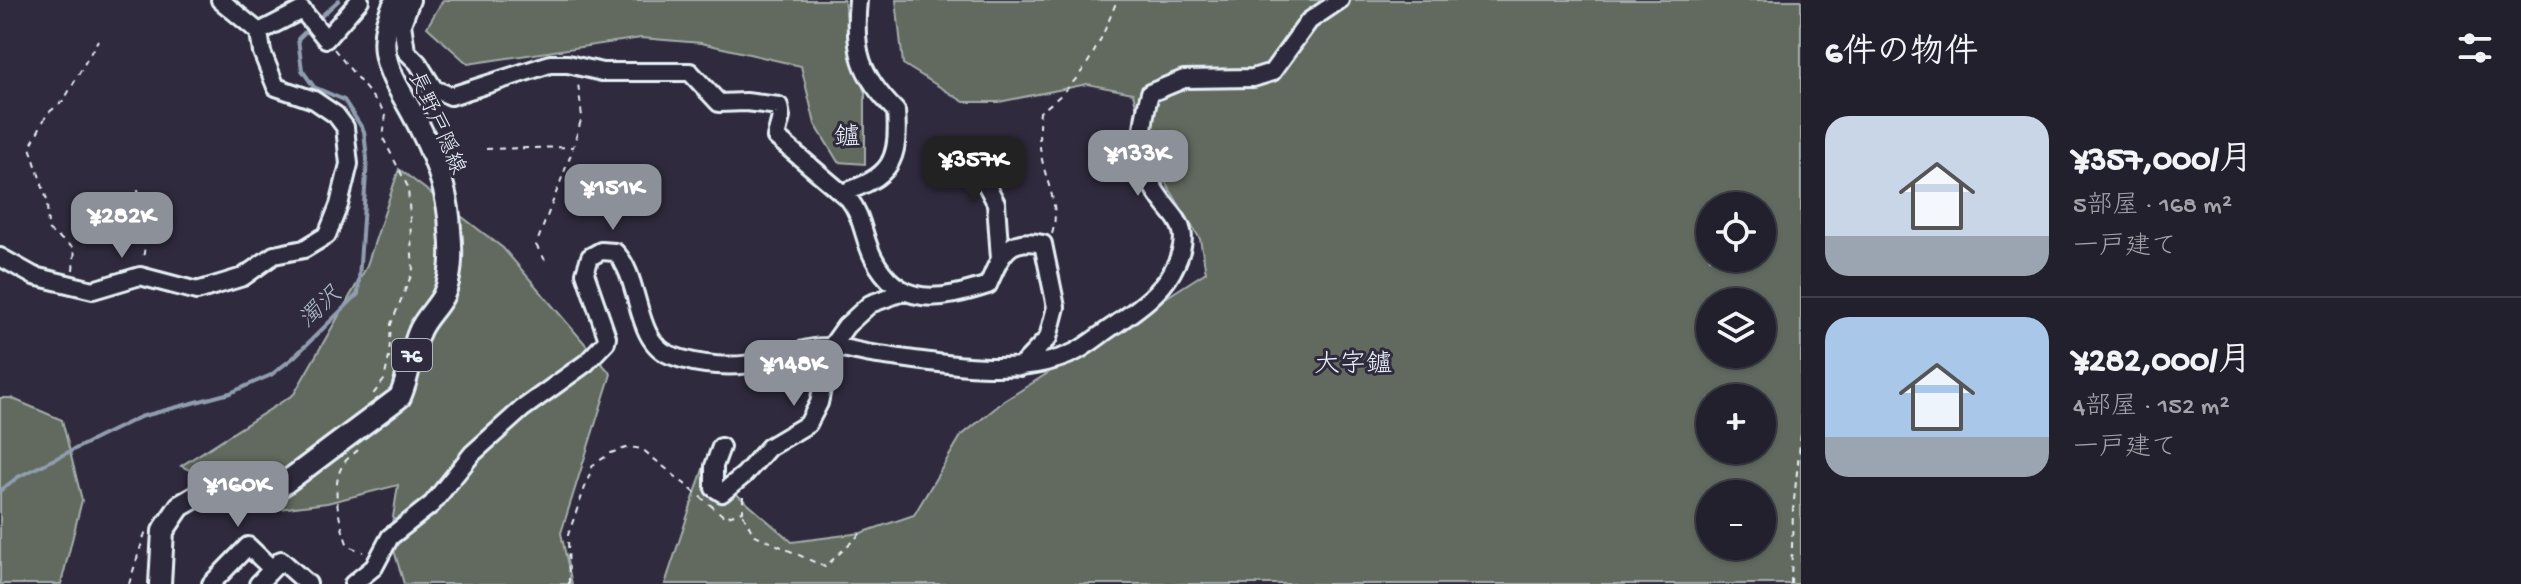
<!DOCTYPE html>
<html lang="ja">
<head>
<meta charset="utf-8">
<style>
  :root { --surface:#23202e; --page:#2f2d3a; --text:#f1f3f6; --muted:#a3a3aa; --line:#403e4a; --accent:#8c9099 }
  body { margin:0; font-family:"Gochi Hand","Klee One",sans-serif; background:var(--page); color:var(--text); height:100vh; display:flex; flex-direction:column; font-size:30px; white-space:nowrap }
  * { box-sizing:border-box; margin:0 }
  p { font-size:26px; color:var(--muted) }
  .icon { flex:none; width:44px; height:44px; fill:none; stroke:currentColor; stroke-width:2; stroke-linecap:round; stroke-linejoin:round }
  .map { position:relative; flex:1; overflow:hidden }
  .details { display:flex; flex-direction:column; background:var(--surface); width:720px }
  .details>* { flex:none }
  .buttons { position:absolute; left:1696px; top:192px; display:grid; gap:16px }
  .buttons a { display:grid; place-items:center; width:80px; height:80px; border-radius:50%; background:var(--surface); box-shadow:0 2px 6px #0004,0 0 0 2px var(--line); font-size:40px }
  .price { position:absolute; translate:-50% -68px; padding:0 18px; border-radius:16px; background:var(--accent); color:#fff; font-size:26px; line-height:52px; filter:drop-shadow(0 2px 4px #0008) }
  .price::after { content:''; position:absolute; left:50%; top:48px; width:24px; height:18px; margin-left:-12px; background:inherit; clip-path:polygon(0 0,100% 0,50% 100%) }
  .price.current { background:#222; color:#fff }
  ul { padding:0; list-style:none }
  li { display:flex; align-items:center; gap:24px; height:200px; padding:0 24px }
  li+li { border-top:2px solid var(--line) }
  li span { display:grid; place-items:center; flex:none; width:224px; height:160px; border-radius:24px; color:#555 }
  li>.icon { margin-inline-start:auto }
  span .icon { width:96px; height:96px; fill:#fffc; stroke-width:1 }
  li b { font-size:34px }
  h2 { display:flex; justify-content:space-between; align-items:center; height:96px; padding:0 24px; font-size:34px }
  main { display:flex; flex:1; min-height:0 }
  .map>svg:first-child { display:block }
  .green { fill:#626b5f; stroke:#a5aeac; stroke-width:2; fill-rule:evenodd }
  .lines { fill:none; stroke-linecap:round; stroke-linejoin:round }
  .stream { stroke:#909eb0; stroke-width:4 }
  .minor-casing { stroke:#e8f1f8; stroke-width:22 }
  .major-casing { stroke:#e8f1f8; stroke-width:26 }
  .path { stroke:#e8f1f8; stroke-width:2; stroke-dasharray:6 6; stroke-linecap:butt }
  .minor { stroke:#2f2a3d; stroke-width:16 }
  .major { stroke:#2f2a3d; stroke-width:20 }
  .labels { text-anchor:middle; stroke-width:6; stroke-linejoin:round; paint-order:stroke }
  .shield { fill:#2f2a3d; stroke:#b0b5c0; stroke-width:2 }
  .shield-label { font-size:20px; font-weight:bold; fill:#e8f1f8 }
  .street-label { font-size:22px; fill:#e8f1f8; stroke:#2f2a3d }
  .water-label { font-size:24px; font-style:italic; fill:#adbac8; stroke:#2f2a3d }
  .quarter-label { font-size:26px; fill:#e8f1f8; stroke:#2f2a3d }
</style>
</head>
<body>
<main>
<div class="map">
<svg width="1801" height="584" viewBox="0 0 1801 584">
  <rect width="100%" height="100%" fill="#2f2a3d"/>
  <filter id="ink" filterUnits="userSpaceOnUse"><feTurbulence type="fractalNoise" baseFrequency=".0125" numOctaves="2"/><feDisplacementMap in="SourceGraphic" scale="16" xChannelSelector="R" yChannelSelector="G"/><feConvolveMatrix kernelMatrix="1 2 1 2 8 2 1 2 1" color-interpolation-filters="sRGB"/></filter>
  <g filter="url(#ink)">
    <path class="green" d="M 443,0 L 844,0 L 853,60 L 865,93 L 865,164 L 838,162 L 815,124 L 801,66 L 701,43 L 641,38 L 468,64 L 427,27 Z
      M 896,0 L 1801,0 L 1801,584 L 665,584 L 704,466 L 792,542 L 861,533 L 914,515 L 961,436 L 1004,401 L 1206,272 L 1200,239 L 1147,152 L 1133,93 L 1087,84 L 999,102 L 964,102 L 903,64 ZM 1710,206 L 1762,206 L 1762,258 L 1710,258 ZM 1710,302 L 1762,302 L 1762,354 L 1710,354 ZM 1710,398 L 1762,398 L 1762,450 L 1710,450 ZM 1710,494 L 1762,494 L 1762,546 L 1710,546 Z
      M 399,169 L 503,248 L 611,374 L 561,533 L 572,584 L 404,584 L 390,537 L 398,485 L 327,503 L 271,510 L 181,466 L 294,394 L 366,268 Z
      M 0,398 L 11,398 L 62,420 L 82,500 L 61,584 L 0,584 Z"/>
    <g class="lines">
      <path class="stream" d="M 317,20 L 339,0
        M 0,491 L 18,477 L 140,417 L 230,393 L 271,375 L 293,358 L 358,294 L 367,159 L 364,131 L 344,100 L 314,87 L 302,70 L 298,39 L 311,26"/>
      <g class="minor-casing">
        <path id="minor" d="M 411,0 L 402,24 L 406,51 L 418,63 L 434,89 L 451,96 L 550,64 L 568,64 L 602,72 L 690,72 L 719,103 L 746,102 L 779,106 L 781,117 L 776,137 L 849,199 C 863,217 863,237 873,257 C 899,309 941,300 988,285 C 1001,256 1006,236 1043,244 L 1056,307 L 1048,338 L 1020,367
          M 259,32 L 302,10 L 326,39 L 360,0
          M 979,150 L 976,165 L 996,203 L 1000,259
          M 842,193 C 890,177 900,162 896,111 C 860,75 853,51 858,0
          M 0,257 L 34,276 L 93,290 L 140,276 L 197,291 L 243,277 L 274,255 L 304,249 L 327,235 L 339,205 L 349,164 L 345,127 L 336,115 L 314,100 L 276,87 L 262,52 L 259,32 L 220,0
          M 721,447 L 714,466 L 714,488 L 722,493 L 744,475 L 769,447 L 808,424 L 819,403 L 831,347 L 846,326 L 870,304 L 903,292
          M 211,584 L 248,546 L 272,569
          M 258,584 L 281,560 L 308,584
          M 353,584 L 374,567 L 390,537 L 432,504 L 472,454 L 522,409 L 586,363 L 606,342 L 607,337 L 585,273 L 590,257 L 601,251 L 615,252 C 642,278 633,340 670,355 C 698,366 736,369 765,361 C 787,356 807,346 830,347 C 844,347 858,352 872,354 C 933,362 1018,380 1075,352 C 1089,345 1102,333 1115,325 C 1136,310 1160,294 1172,272 C 1201,219 1165,219 1148,177 C 1138,152 1143,118 1150,93 L 1184,79 L 1253,78 L 1272,72 L 1309,21 L 1340,0"/>
      </g>
      <g class="major-casing">
        <path id="major" d="M 160,584 L 163,531 L 180,506 L 199,495 L 219,491 L 281,486 L 400,397 C 410,375 410,353 419,332 C 424,319 436,309 443,296 C 452,278 452,250 450,230 C 449,196 436,160 421,130 C 398,81 367,56 396,0"/>
      </g>
      <path class="path" d="M 334,49 L 386,114 L 383,138 L 408,187 L 413,271 L 391,324 L 389,357 L 384,380 L 371,397
        M 486,149 L 573,147 L 582,117 L 578,83
        M 138,190 L 145,245 L 143,260
        M 1052,234 C 1060,208 1049,190 1043,164 C 1039,147 1038,130 1040,112 C 1084,80 1098,49 1117,0
        M 545,260 L 536,245 L 573,149
        M 73,270 L 75,249 L 48,230 L 47,200 L 30,147 L 47,114 L 64,100 L 98,40
        M 358,450 C 354,454 347,458 344,463 C 329,484 340,525 348,546 L 363,552
        M 743,514 L 753,534 L 825,567 L 861,533
        M 129,584 L 146,530
        M 569,584 L 568,535 L 593,465 L 611,453 L 629,447 L 642,449 L 725,517 L 743,511 L 743,497
        M 1791,584 L 1793,510 L 1801,434"/>
      <use href="#minor" class="minor"/>
      <use href="#major" class="major"/>
    </g>
  </g>
  <g class="labels">
    <rect class="shield" x="392" y="339" width="40" height="32" rx="6"/>
    <g class="shield-label">
      <text x="412" y="362">76</text>
    </g>
    <g class="street-label">
      <text transform="translate(439 122) rotate(66)" y="8">長野戸隠線</text>
    </g>
    <g class="water-label">
      <text transform="translate(319 306) rotate(-43)" y="8">濁沢</text>
    </g>
    <g class="quarter-label">
      <text x="847" y="144">鑪</text>
      <text x="1353" y="371">大字鑪</text>
    </g>
  </g>
</svg>
<div class="buttons">
<a><svg class="icon" aria-label="locate" viewBox="0 0 24 24"><circle cx="12" cy="12" r="6"/><path d="M12 2v4M12 18v4M2 12h4M18 12h4"/></svg></a>
<a><svg class="icon" aria-label="layers" viewBox="0 0 24 24"><path d="M12 4l9 5-9 5-9-5zM3 14l9 5 9-5"/></svg></a>
<a>+</a>
<a>−</a>
</div>
<b class="price" style="left:1138px;top:198px">¥133K</b>
<b class="price current" style="left:974px;top:204px">¥357K</b>
<b class="price" style="left:613px;top:232px">¥151K</b>
<b class="price" style="left:122px;top:260px">¥282K</b>
<b class="price" style="left:794px;top:408px">¥148K</b>
<b class="price" style="left:238px;top:529px">¥160K</b>
</div>
<section class="details">
<h2>6件の物件<svg class="icon" aria-label="filters" viewBox="0 0 24 24"><path d="M4 7h16M4 17h16"/><circle cx="9" cy="7" r="2"/><circle cx="15" cy="17" r="2"/></svg></h2>
<ul>
<li><span style="background:linear-gradient(#c9d6e8 75%,#9aa5b1 0)"><svg class="icon" aria-label="home" viewBox="0 0 24 24"><path d="M3 11l9-7 9 7M6 9v11h12V9"/></svg></span><div><b>¥357,000/月</b><p>5部屋 · 168 m²</p><p>一戸建て</p></div></li>
<li><span style="background:linear-gradient(#a9c7e8 75%,#9aa5b1 0)"><svg class="icon" aria-label="home" viewBox="0 0 24 24"><path d="M3 11l9-7 9 7M6 9v11h12V9"/></svg></span><div><b>¥282,000/月</b><p>4部屋 · 152 m²</p><p>一戸建て</p></div></li>
</ul>
</section>
</main>
</body>
</html>
